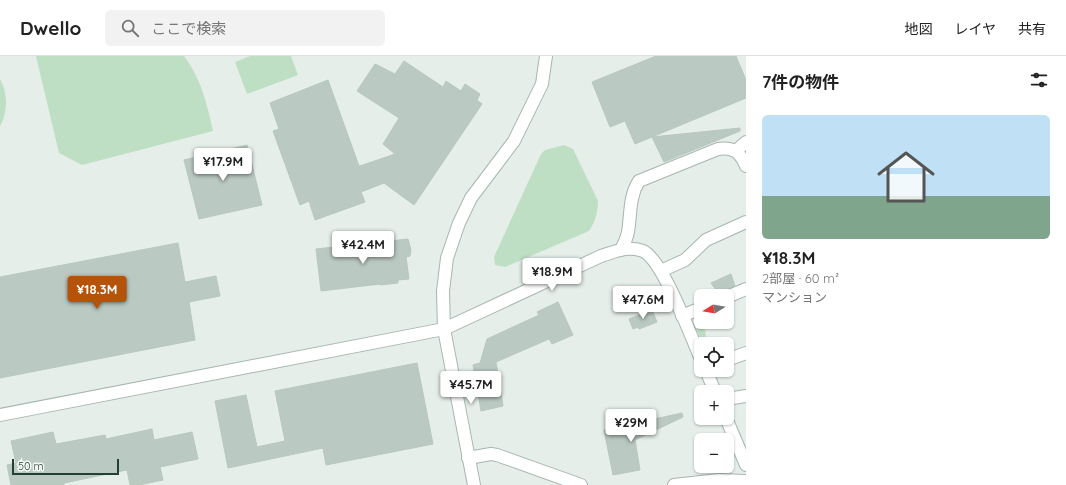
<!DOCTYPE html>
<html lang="ja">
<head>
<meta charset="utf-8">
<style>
  :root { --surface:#fff; --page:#f2f2f2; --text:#222; --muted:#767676; --line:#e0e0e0; --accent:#b45309 }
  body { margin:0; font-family:Quicksand,"Noto Sans JP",sans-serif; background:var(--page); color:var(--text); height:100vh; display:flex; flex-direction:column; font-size:15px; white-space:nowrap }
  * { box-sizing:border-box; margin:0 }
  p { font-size:13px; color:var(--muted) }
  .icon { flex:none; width:22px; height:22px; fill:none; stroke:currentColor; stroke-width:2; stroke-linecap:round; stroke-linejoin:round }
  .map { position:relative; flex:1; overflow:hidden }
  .drawer { display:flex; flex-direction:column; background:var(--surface); width:320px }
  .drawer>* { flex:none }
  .needle { width:26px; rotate:259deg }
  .buttons { position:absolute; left:694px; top:233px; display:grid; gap:8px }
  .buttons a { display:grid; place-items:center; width:40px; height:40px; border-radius:6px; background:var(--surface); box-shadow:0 1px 3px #0004; font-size:20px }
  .scale { position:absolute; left:12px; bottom:10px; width:107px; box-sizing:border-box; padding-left:4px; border:2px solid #244036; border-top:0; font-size:11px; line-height:14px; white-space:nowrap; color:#244036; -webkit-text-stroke:3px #f6faf7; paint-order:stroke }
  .price { position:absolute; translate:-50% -34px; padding:0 9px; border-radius:4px; background:#fff; color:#222; font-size:13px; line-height:26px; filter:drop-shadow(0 1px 2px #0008) }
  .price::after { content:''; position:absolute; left:50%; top:24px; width:12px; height:9px; margin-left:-6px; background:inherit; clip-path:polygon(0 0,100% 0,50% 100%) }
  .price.on { background:var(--accent); color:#fff }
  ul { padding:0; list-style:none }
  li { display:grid; align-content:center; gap:8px; height:212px; padding:0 16px }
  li+li { border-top:1px solid var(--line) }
  li span { display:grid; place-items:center; height:124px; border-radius:6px; color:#555 }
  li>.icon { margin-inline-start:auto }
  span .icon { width:72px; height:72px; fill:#fffc; stroke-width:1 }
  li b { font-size:17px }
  h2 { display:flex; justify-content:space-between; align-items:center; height:48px; padding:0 16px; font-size:17px }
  header { display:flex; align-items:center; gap:24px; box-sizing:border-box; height:56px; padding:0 20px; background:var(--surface); border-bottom:1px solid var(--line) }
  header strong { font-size:19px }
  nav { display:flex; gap:22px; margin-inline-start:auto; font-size:14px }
  .search { width:280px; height:36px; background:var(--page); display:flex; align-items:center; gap:10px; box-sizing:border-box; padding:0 14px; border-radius:6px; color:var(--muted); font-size:15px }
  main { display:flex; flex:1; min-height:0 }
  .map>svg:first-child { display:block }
  .green { fill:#bedfc4 }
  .building { fill:#bac9c2; stroke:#b7c8bf }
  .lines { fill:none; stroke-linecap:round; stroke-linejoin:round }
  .minor-casing { stroke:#a7b6b0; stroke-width:14 }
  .minor { stroke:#fff; stroke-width:12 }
</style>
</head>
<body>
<header>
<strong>Dwello</strong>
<div class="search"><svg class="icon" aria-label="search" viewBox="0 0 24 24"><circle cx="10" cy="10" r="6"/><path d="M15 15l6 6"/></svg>ここで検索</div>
<nav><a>地図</a><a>レイヤ</a><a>共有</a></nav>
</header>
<main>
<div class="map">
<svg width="746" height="429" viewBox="0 0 746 429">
  <rect width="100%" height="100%" fill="#e5eee9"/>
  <path class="green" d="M 36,0 L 184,0 C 201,22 207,48 213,75 L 82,109 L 59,97 Z
    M 250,0 L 291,0 L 298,19 L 247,38 L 235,6 Z
    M 0,23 C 8,37 8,57 0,70 Z
    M 564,89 L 573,93 L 598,145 C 598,155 595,167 589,175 L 505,211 L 495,209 L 494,201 L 541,98 L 545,94 Z
    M 701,262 L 701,266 L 704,266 L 706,281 L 709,288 L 702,288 L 696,271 L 696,266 Z"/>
  <path class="building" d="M 656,0 L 736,0 L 746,24 L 746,42 L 652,81 L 740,72 L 740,75 L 664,106 L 652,81 L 635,88 L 625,65 L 610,71 L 592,26 Z
    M 404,5 L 443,31 L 446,25 L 461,35 L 465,28 L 480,38 L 477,44 L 482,48 L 414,149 L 384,127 L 361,136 L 365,146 L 315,164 L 309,145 L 300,149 L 273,75 L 279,73 L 270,47 L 328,24 L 359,110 L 363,109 L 395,98 L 383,88 L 399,62 L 357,35 L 375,8 L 395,18 Z
    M 247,89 L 262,149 L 199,163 L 184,104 Z
    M 408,183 L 411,194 L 410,200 L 406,201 L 409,223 L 398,224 L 398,227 L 380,229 L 380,228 L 321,235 L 316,193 Z
    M 178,187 L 185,226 L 216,220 L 220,240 L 189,246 L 195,284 L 0,322 L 0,221 Z
    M 731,218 L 735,230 L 718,237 L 711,227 Z
    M 558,246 L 573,279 L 552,288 L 549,283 L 496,306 L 503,350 L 481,355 L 473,309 L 480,307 L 487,283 L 539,259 L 537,256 Z
    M 652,254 L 657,266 L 639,273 L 638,271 L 633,273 L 629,263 Z
    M 417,307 L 433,388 L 326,409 L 323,392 L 228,412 L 215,345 L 246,339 L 257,391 L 285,385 L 275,335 Z
    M 682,357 L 683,361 L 635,384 L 640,414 L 613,419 L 604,374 Z
    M 152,373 L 154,384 L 192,376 L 198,403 L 160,411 L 163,424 L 139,429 L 130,429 L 127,414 L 64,427 L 64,429 L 11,429 L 7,409 L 16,407 L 11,385 L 53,376 L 56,388 L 105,379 L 106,383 Z"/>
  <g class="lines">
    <g class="minor-casing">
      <path id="minor" d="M 736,95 L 746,86
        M 621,194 C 624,188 627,182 628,176 C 631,158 629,140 639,125 L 718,93 C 734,91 740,96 746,110
        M 661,215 L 685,204 L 706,184 L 746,166
        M 727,241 L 746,233
        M 682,260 L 701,252
        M 727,304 L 746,297
        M 706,314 L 715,336
        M 727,343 L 746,340
        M 0,359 L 444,273 L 601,200 C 614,196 629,189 643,195 C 663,204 691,281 701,303
        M 726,362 L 746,409
        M 468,402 L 491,398 L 497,399 L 581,429
        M 474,429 L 444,273 L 443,235 L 447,202 L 459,167 L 471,142 L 514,85 L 542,28 L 546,0
        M 674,429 L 719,424 L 746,425"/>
    </g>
    <use href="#minor" class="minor"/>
  </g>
</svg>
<div class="buttons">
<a><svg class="needle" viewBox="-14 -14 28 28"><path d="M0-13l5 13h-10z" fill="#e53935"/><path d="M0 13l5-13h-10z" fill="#767676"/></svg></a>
<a><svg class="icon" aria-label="locate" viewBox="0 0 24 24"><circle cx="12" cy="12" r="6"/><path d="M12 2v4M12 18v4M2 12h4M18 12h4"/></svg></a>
<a>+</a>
<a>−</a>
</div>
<div class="scale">50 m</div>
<b class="price" style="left:223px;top:126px">¥17.9M</b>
<b class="price" style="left:363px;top:209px">¥42.4M</b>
<b class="price" style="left:552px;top:236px">¥18.9M</b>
<b class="price on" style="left:97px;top:254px">¥18.3M</b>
<b class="price" style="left:643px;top:264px">¥47.6M</b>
<b class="price" style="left:471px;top:349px">¥45.7M</b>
<b class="price" style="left:631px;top:387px">¥29M</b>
</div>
<section class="drawer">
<h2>7件の物件<svg class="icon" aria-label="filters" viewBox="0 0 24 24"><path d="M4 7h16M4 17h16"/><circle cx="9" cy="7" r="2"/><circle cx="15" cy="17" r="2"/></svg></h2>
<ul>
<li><span style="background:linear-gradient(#bfe0f5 65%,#7fa58c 0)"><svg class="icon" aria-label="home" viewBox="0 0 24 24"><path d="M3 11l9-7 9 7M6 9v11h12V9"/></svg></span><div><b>¥18.3M</b><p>2部屋 · 60 m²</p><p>マンション</p></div></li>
</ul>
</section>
</main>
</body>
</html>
